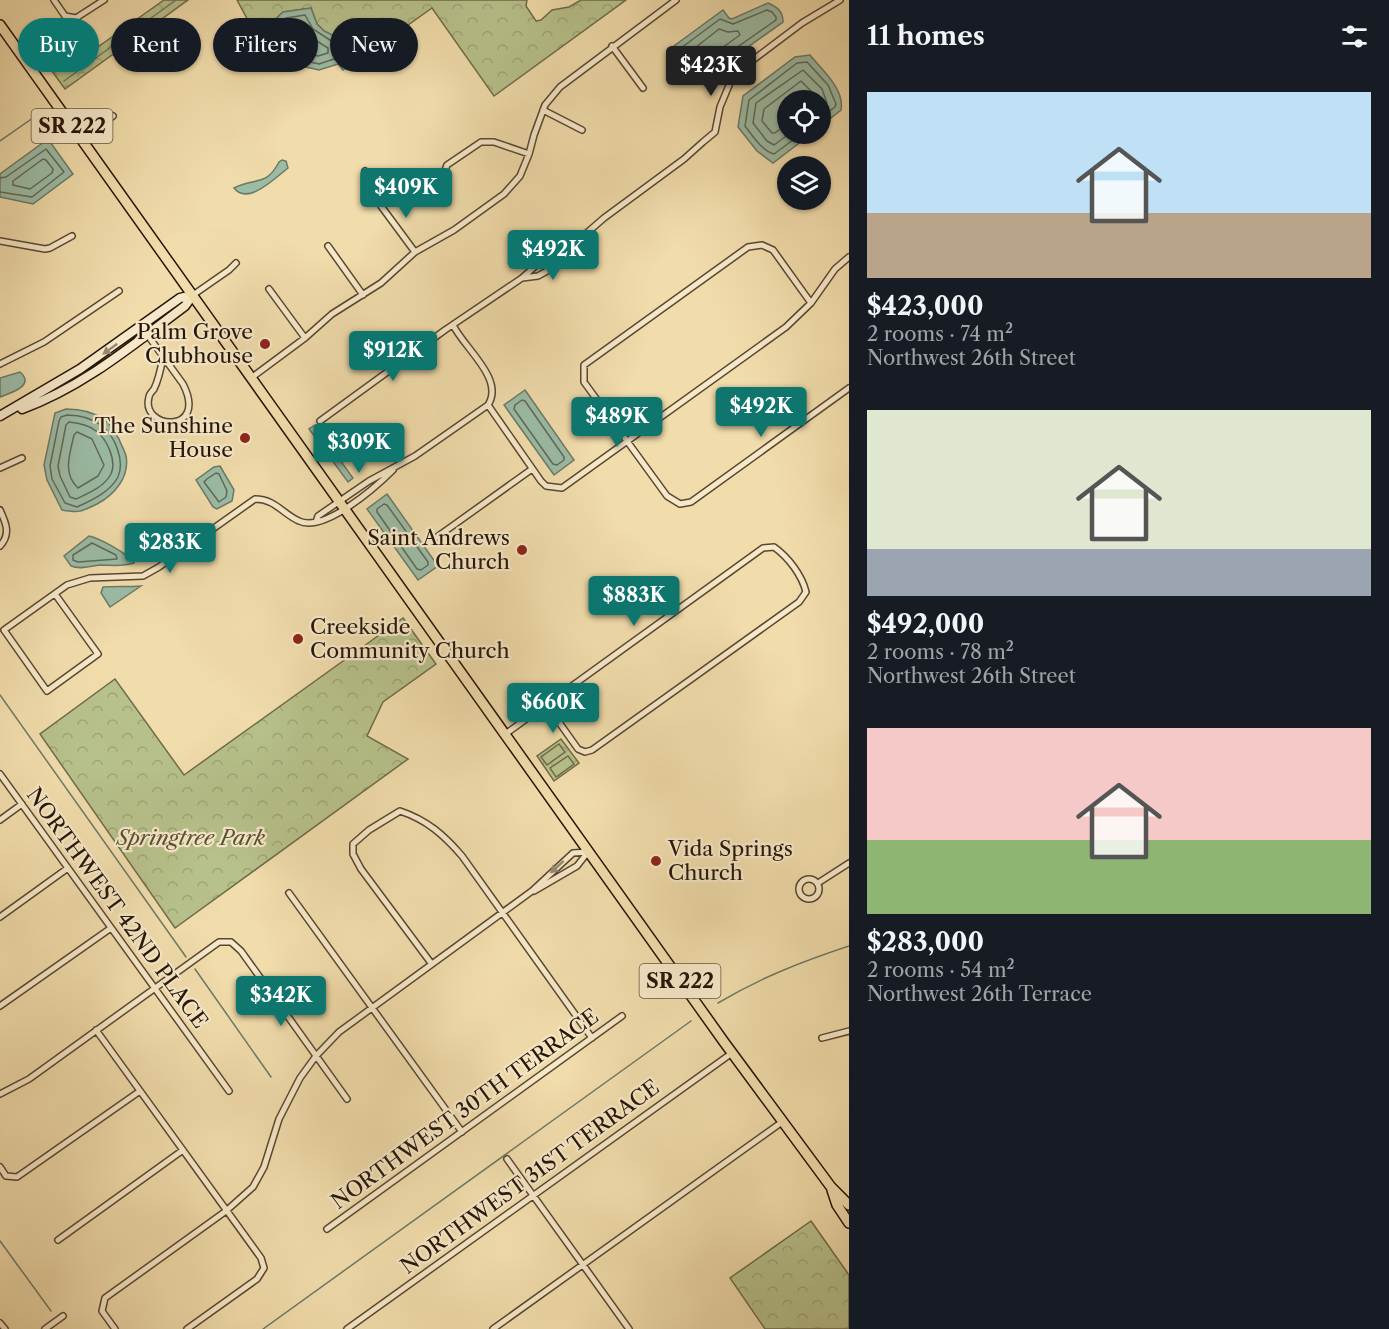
<!DOCTYPE html>
<html lang="en">
<head>
<meta charset="utf-8">
<style>
  :root { --surface:#171b24; --page:#20242c; --text:#f1f3f6; --muted:#9ea1a6; --accent:#0f766e }
  body { margin:0; font-family:"Libre Caslon Text",serif; background:var(--page); color:var(--text); height:100vh; display:flex; flex-direction:column; font-size:22px; white-space:nowrap }
  * { box-sizing:border-box; margin:0 }
  p { font-size:20px; color:var(--muted) }
  .icon { flex:none; width:33px; height:33px; fill:none; stroke:currentColor; stroke-width:2; stroke-linecap:round; stroke-linejoin:round }
  .map { position:relative; flex:1; overflow:hidden }
  .panel { display:flex; flex-direction:column; background:var(--surface); width:540px }
  .panel>* { flex:none }
  .hud { position:absolute; left:18px; top:18px; width:570px; height:54px; display:flex; gap:12px }
  .fabs { position:absolute; left:777px; top:90px; display:grid; gap:12px }
  .fabs a { display:grid; place-items:center; width:54px; height:54px; border-radius:50%; background:var(--surface); box-shadow:0 2px 4px #0004; font-size:30px }
  .price { position:absolute; translate:-50% -51px; padding:0 14px; border-radius:6px; background:var(--accent); color:#fff; font-size:20px; line-height:39px; filter:drop-shadow(0 2px 3px #0008) }
  .price::after { content:''; position:absolute; left:50%; top:36px; width:18px; height:14px; margin-left:-9px; background:inherit; clip-path:polygon(0 0,100% 0,50% 100%) }
  .price.current { background:#222; color:#fff }
  ul { padding:0; list-style:none }
  li { display:grid; align-content:center; gap:12px; height:318px; padding:0 18px }
  li span { display:grid; place-items:center; height:186px; border-radius:0px; color:#555 }
  li>.icon { margin-inline-start:auto }
  span .icon { width:108px; height:108px; fill:#fffc; stroke-width:1 }
  li b { font-size:26px }
  h2 { display:flex; justify-content:space-between; align-items:center; height:72px; padding:0 18px; font-size:26px }
  .chip { padding:0 21px; border-radius:27px; background:var(--surface); box-shadow:0 2px 4px #0004; font-size:21px; line-height:54px }
  .chip.current { background:var(--accent); color:#fff }
  main { display:flex; flex:1; min-height:0 }
  .map>svg:first-child { display:block }
  .forest { fill:url(#forest-crowns); stroke:#6e6b4a; stroke-width:1.5 }
  .pitch { fill:#b7c18b; stroke:#6e6b4a; stroke-width:1.5 }
  .water { fill:#9bbca6; stroke:#6c7967; stroke-width:1.5 }
  .lines { fill:none; stroke-linecap:round; stroke-linejoin:round }
  .shore { stroke:#606857; stroke-width:1.5 }
  .stream { stroke:#6c7967; stroke-width:1.5 }
  .street-casing { stroke:#594731; stroke-width:8 }
  .secondary-casing { stroke:#261508; stroke-width:11 }
  .primary-casing { stroke:#261508; stroke-width:12 }
  .street { stroke:#f6e8c8; stroke-width:5 }
  .secondary { stroke:#f6e8c8; stroke-width:8 }
  .primary { stroke:#f1dcab; stroke-width:9 }
  .oneway { fill:#988972 }
  .poi-dot { fill:#8f2418; stroke:#f6e8c8; stroke-width:2 }
  .labels { text-anchor:middle; stroke-width:4.5; stroke-linejoin:round; paint-order:stroke }
  .shield { fill:#f6e8c8; stroke:#645442; stroke-width:1.5 }
  .shield-label { font-size:20px; font-weight:bold; fill:#261508 }
  .poi-label { font-size:21px; fill:#261508; stroke:#f6e8c8; text-anchor:end }
  .park-label { font-size:21px; font-style:italic; fill:#595136; stroke:#f6e8c8 }
  .street-label { font-size:21px; fill:#261508; stroke:#f6e8c8 }
</style>
</head>
<body>
<main>
<div class="map">
<svg width="849" height="1329" viewBox="0 0 849 1329">
  <defs>
    <pattern id="forest-crowns" width="20" height="18" patternUnits="userSpaceOnUse" patternTransform="scale(1.5)"><rect width="20" height="18" fill="#b7c18b"/><path d="M2 6a3 3 0 1 1 6 0M12 15a3 3 0 1 1 6 0" fill="none" stroke="#9da576"/></pattern>
  </defs>
  <rect width="100%" height="100%" fill="#f1dcab"/>
  <filter id="stains"><feTurbulence type="fractalNoise" baseFrequency=".00333" numOctaves="4"/><feColorMatrix values="0 0 0 0 .2 0 0 0 0 .09 0 0 0 0 .02 0 0 0 .5 -.17"/></filter>
  <radialGradient id="worn" r=".72"><stop offset=".6" stop-color="#630" stop-opacity="0"/><stop offset="1" stop-color="#630" stop-opacity=".3"/></radialGradient>
  <path class="forest" d="M 164,0 L 188,0 L 65,89 L 46,63 L 71,66 Z
    M 237,0 L 527,0 L 526,6 L 536,21 L 541,20 L 552,10 L 569,7 L 581,0 L 626,0 L 494,96 L 432,8 L 401,30 L 401,27 L 387,27 L 345,42 L 324,31 L 317,24 L 311,8 L 283,12 L 257,37 Z
    M 403,618 L 436,664 L 383,702 L 367,736 L 408,759 L 175,928 L 40,734 L 115,679 L 184,775 Z
    M 561,739 L 579,763 L 554,781 L 537,756 Z
    M 811,1221 L 849,1275 L 849,1329 L 765,1329 L 730,1278 Z"/>
  <path class="pitch" d="M 559,744 L 565,752 L 547,765 L 541,757 Z
    M 568,756 L 574,764 L 556,777 L 550,768 Z"/>
  <path class="water" d="M 768,3 C 777,7 783,11 783,22 L 696,84 L 672,51 L 674,46 L 723,10 L 729,18 L 732,19 Z
    M 311,8 L 317,24 L 324,31 L 345,42 C 365,35 380,27 401,27 L 401,30 L 343,70 L 338,64 L 319,70 L 261,57 L 254,46 L 257,37 L 283,12 Z
    M 810,55 C 822,70 845,89 841,110 L 821,126 L 820,100 L 788,100 L 788,134 L 811,134 L 773,163 L 757,151 L 738,127 L 743,96 L 795,57 Z
    M 48,139 L 73,174 L 33,204 L 0,197 L 0,174 Z
    M 282,160 L 286,161 L 288,168 C 275,178 248,206 234,188 C 256,177 266,187 279,162 Z
    M 20,372 C 36,386 10,393 0,397 L 0,378 Z
    M 525,390 L 574,460 L 554,475 L 504,405 Z
    M 66,409 C 80,409 94,412 105,420 C 111,425 115,433 119,439 C 121,445 125,451 126,456 C 130,477 114,495 97,504 C 81,512 79,513 62,510 L 47,480 L 44,465 L 55,413 Z
    M 315,425 L 353,478 L 348,482 L 309,429 Z
    M 220,466 L 234,490 L 232,501 L 217,509 L 213,507 L 196,480 L 214,467 Z
    M 387,494 L 438,566 L 418,580 L 367,509 Z
    M 89,536 C 101,539 127,553 134,563 C 122,567 112,565 100,565 C 90,566 80,570 71,566 L 64,556 Z
    M 141,586 L 110,607 L 101,593 L 103,587 C 115,586 128,587 141,586 Z"/>
  <g class="lines">
    <path class="shore" d="M 767,10 L 772,12 L 776,17 L 776,20 L 699,74 L 696,73 L 680,52 L 681,48 L 720,19 L 733,24 Z
      M 305,15 L 313,29 L 336,44 L 346,47 L 366,41 L 368,45 L 346,60 L 337,58 L 319,64 L 264,51 L 261,45 L 262,40 L 286,18 Z
      M 301,23 L 315,40 L 328,48 L 328,53 L 318,56 L 272,45 L 272,41 L 289,25 Z
      M 719,29 L 728,32 L 738,31 L 740,35 L 701,63 L 698,63 L 691,54 L 691,51 Z
      M 788,123 L 775,133 L 772,133 L 762,121 L 764,109 L 801,81 L 814,94 L 816,100
      M 789,134 L 774,145 L 767,141 L 753,123 L 756,103 L 803,70 L 822,89 L 827,103 L 820,109
      M 801,134 L 774,154 C 762,151 753,136 745,126 L 749,100 L 797,63 L 807,62 L 828,85 L 836,104 L 835,107 L 820,118
      M 43,159 L 46,160 L 53,169 L 52,173 L 30,189 L 13,185 L 13,181 Z
      M 0,178 L 6,177 L 46,149 L 64,172 L 32,197 L 0,192
      M 522,400 L 525,401 L 564,457 L 564,460 L 557,465 L 553,464 L 514,409 L 515,405 Z
      M 67,415 C 79,415 92,418 102,426 C 115,436 125,461 118,477 C 110,492 92,500 77,507 L 65,503 L 52,479 L 50,466 L 59,421 L 61,417 Z
      M 69,422 C 79,423 89,425 96,431 C 107,439 117,461 111,474 C 104,487 89,493 76,499 L 70,497 L 60,476 L 58,466 L 66,425 Z
      M 77,432 L 92,439 L 104,465 L 98,476 L 78,488 C 62,473 70,454 74,435 Z
      M 216,473 L 219,474 L 227,491 L 226,497 L 219,502 L 204,482 L 207,479 Z
      M 384,504 L 387,505 L 428,562 L 428,565 L 421,570 L 417,569 L 377,512 L 377,509 Z
      M 92,543 L 116,555 L 117,559 L 78,562 L 73,560 L 73,555 Z"/>
    <path class="stream" d="M 64,81 L 176,0
      M 0,141 L 40,113
      M 0,695 L 186,957
      M 195,969 L 271,1077
      M 718,1003 C 762,977 801,962 849,946
      M 0,1241 L 51,1311
      M 263,1329 L 691,1021"/>
    <g class="street-casing">
      <path id="street" d="M 54,0 L 65,16 L 76,18 L 104,0
        M 612,46 L 643,88
        M 543,110 L 582,130
        M 82,139 L 113,116
        M 365,171 L 381,193 L 381,206 L 415,252
        M 442,178 L 447,165 L 481,142 L 494,142 L 529,154
        M 0,241 L 45,249 L 50,248 L 72,236
        M 328,246 L 363,295
        M 522,278 L 538,276 L 549,270 L 566,251 L 604,218 L 684,159 L 703,142 L 715,132 L 720,107 L 730,83 L 741,69 L 802,23 L 840,0
        M 269,289 L 305,338
        M 193,295 L 229,270 L 236,263
        M 811,303 L 773,250 L 762,245 L 748,247 L 584,365 L 584,382 L 667,496 L 680,504 L 691,502 L 849,388
        M 141,326 L 183,384 C 209,435 140,430 149,397 C 149,394 152,392 154,389 C 159,379 161,368 163,357
        M 0,364 L 44,342 L 119,291
        M 251,378 L 305,338 L 332,314 L 381,283 L 415,252 L 454,230 L 504,194 L 520,176 L 529,154 L 534,135 L 545,105 L 560,87 L 676,0
        M 488,405 L 541,481 L 546,486 L 562,488 L 786,327 L 811,303 L 835,269 L 849,257
        M 320,421 L 445,330 L 522,278 L 540,262 L 564,251
        M 0,468 L 22,458
        M 0,510 C 6,523 11,534 0,546
        M 316,522 L 318,516 L 369,481 L 415,456 L 488,405 C 505,379 464,348 453,325
        M 430,542 L 532,469
        M 55,594 L 98,654 L 47,691 L 4,630 L 67,585 L 90,578 L 143,576 L 159,567 L 255,499 C 275,499 283,514 299,521 C 324,533 376,487 393,470
        M 504,735 L 763,548 L 774,547 C 788,557 802,575 806,592 L 799,602 L 592,750 L 585,752 L 578,749 L 546,704
        M 0,774 L 229,1091
        M 0,820 L 22,804
        M799 889a10 10 0 1 1 20 0a10 10 0 1 1-20 0Z
        M 818,883 L 849,863
        M 534,891 L 577,866 L 588,852
        M 289,893 L 462,1132
        M 0,917 L 68,868
        M 431,963 L 361,869 L 353,854 L 353,844 L 369,830 L 400,811 C 427,820 444,835 462,856 L 592,1038
        M 0,1006 L 111,928
        M 96,1030 L 261,1258 L 264,1268 L 257,1279 L 187,1329
        M 822,1038 L 849,1031
        M 0,1094 L 29,1079 L 219,942 L 231,942 L 241,951 L 347,1099
        M 507,1159 L 629,1329
        M 0,1167 L 6,1176 L 17,1177 L 140,1091
        M 327,1229 L 622,1016
        M 58,1240 L 183,1150
        M 0,1323 L 5,1329
        M 45,1329 L 63,1316
        M 115,1329 L 102,1311 L 105,1298 L 226,1211 L 253,1187 L 264,1167 L 279,1119 L 300,1078 L 316,1056 L 339,1032 L 532,891 L 573,853 L 588,852
        M 347,1329 L 732,1053
        M 493,1329 L 782,1122"/>
    </g>
    <g class="secondary-casing">
      <path id="secondary" d="M 22,409 C 83,387 134,344 185,306 L 193,295
        M 0,416 L 80,369 L 180,298 L 193,295"/>
    </g>
    <g class="primary-casing">
      <path id="primary" d="M 0,25 L 724,1042 L 831,1187 L 849,1205
        M 832,1190 L 837,1205 L 849,1223"/>
    </g>
    <use href="#street" class="street"/>
    <use href="#secondary" class="secondary"/>
    <use href="#primary" class="primary"/>
  </g>
  <defs><path id="oneway-solid" d="M-6-.8H1V-3.2L6.5 0L1 3.2V.8H-6Z" transform="scale(1.5)"/></defs>
  <g class="oneway">
    <use href="#oneway-solid" transform="translate(110 349) rotate(144)"/>
    <use href="#oneway-solid" transform="translate(557 867) rotate(138)"/>
  </g>
  <g class="poi-dot">
    <circle cx="265" cy="344" r="6"/>
    <circle cx="245" cy="438" r="6"/>
    <circle cx="522" cy="550" r="6"/>
    <circle cx="298" cy="639" r="6"/>
    <circle cx="656" cy="861" r="6"/>
  </g>
  <g class="labels">
    <g class="shield">
      <rect x="31.5" y="109" width="81" height="34" rx="4.5"/>
      <rect x="639.5" y="964" width="81" height="34" rx="4.5"/>
    </g>
    <g class="shield-label">
      <text x="72" y="133">SR 222</text>
      <text x="680" y="988">SR 222</text>
    </g>
    <g class="poi-label">
      <text x="253" y="339">Palm Grove<tspan x="253" dy="24">Clubhouse</tspan></text>
      <text x="233" y="433">The Sunshine<tspan x="233" dy="24">House</tspan></text>
      <text x="510" y="545">Saint Andrews<tspan x="510" dy="24">Church</tspan></text>
      <text x="310" y="634" text-anchor="start">Creekside<tspan x="310" dy="24">Community Church</tspan></text>
      <text x="668" y="856" text-anchor="start">Vida Springs<tspan x="668" dy="24">Church</tspan></text>
    </g>
    <g class="park-label">
      <text x="191" y="845">Springtree Park</text>
    </g>
    <g class="street-label">
      <text transform="translate(117 908) rotate(54)" y="7">NORTHWEST 42ND PLACE</text>
      <text transform="translate(465 1109) rotate(-36)" y="7">NORTHWEST 30TH TERRACE</text>
      <text transform="translate(530 1177) rotate(-36)" y="7">NORTHWEST 31ST TERRACE</text>
    </g>
  </g>
  <rect width="100%" height="100%" filter="url(#stains)"/>
  <rect width="100%" height="100%" fill="url(#worn)"/>
</svg>
<div class="fabs">
<a><svg class="icon" aria-label="locate" viewBox="0 0 24 24"><circle cx="12" cy="12" r="6"/><path d="M12 2v4M12 18v4M2 12h4M18 12h4"/></svg></a>
<a><svg class="icon" aria-label="layers" viewBox="0 0 24 24"><path d="M12 4l9 5-9 5-9-5zM3 14l9 5 9-5"/></svg></a>
</div>
<b class="price current" style="left:711px;top:97px">$423K</b>
<b class="price" style="left:406px;top:219px">$409K</b>
<b class="price" style="left:553px;top:281px">$492K</b>
<b class="price" style="left:393px;top:382px">$912K</b>
<b class="price" style="left:761px;top:438px">$492K</b>
<b class="price" style="left:617px;top:448px">$489K</b>
<b class="price" style="left:359px;top:474px">$309K</b>
<b class="price" style="left:170px;top:574px">$283K</b>
<b class="price" style="left:634px;top:627px">$883K</b>
<b class="price" style="left:553px;top:734px">$660K</b>
<b class="price" style="left:281px;top:1027px">$342K</b>
<div class="hud">
<a class="chip current">Buy</a>
<a class="chip">Rent</a>
<a class="chip">Filters</a>
<a class="chip">New</a>
</div>
</div>
<section class="panel">
<h2>11 homes<svg class="icon" aria-label="filters" viewBox="0 0 24 24"><path d="M4 7h16M4 17h16"/><circle cx="9" cy="7" r="2"/><circle cx="15" cy="17" r="2"/></svg></h2>
<ul>
<li><span style="background:linear-gradient(#bfe0f5 65%,#b9a48a 0)"><svg class="icon" aria-label="home" viewBox="0 0 24 24"><path d="M3 11l9-7 9 7M6 9v11h12V9"/></svg></span><div><b>$423,000</b><p>2 rooms · 74 m²</p><p>Northwest 26th Street</p></div></li>
<li><span style="background:linear-gradient(#dfe7d0 75%,#9aa5b1 0)"><svg class="icon" aria-label="home" viewBox="0 0 24 24"><path d="M3 11l9-7 9 7M6 9v11h12V9"/></svg></span><div><b>$492,000</b><p>2 rooms · 78 m²</p><p>Northwest 26th Street</p></div></li>
<li><span style="background:linear-gradient(#f6c9c9 60%,#8fb573 0)"><svg class="icon" aria-label="home" viewBox="0 0 24 24"><path d="M3 11l9-7 9 7M6 9v11h12V9"/></svg></span><div><b>$283,000</b><p>2 rooms · 54 m²</p><p>Northwest 26th Terrace</p></div></li>
</ul>
</section>
</main>
</body>
</html>
